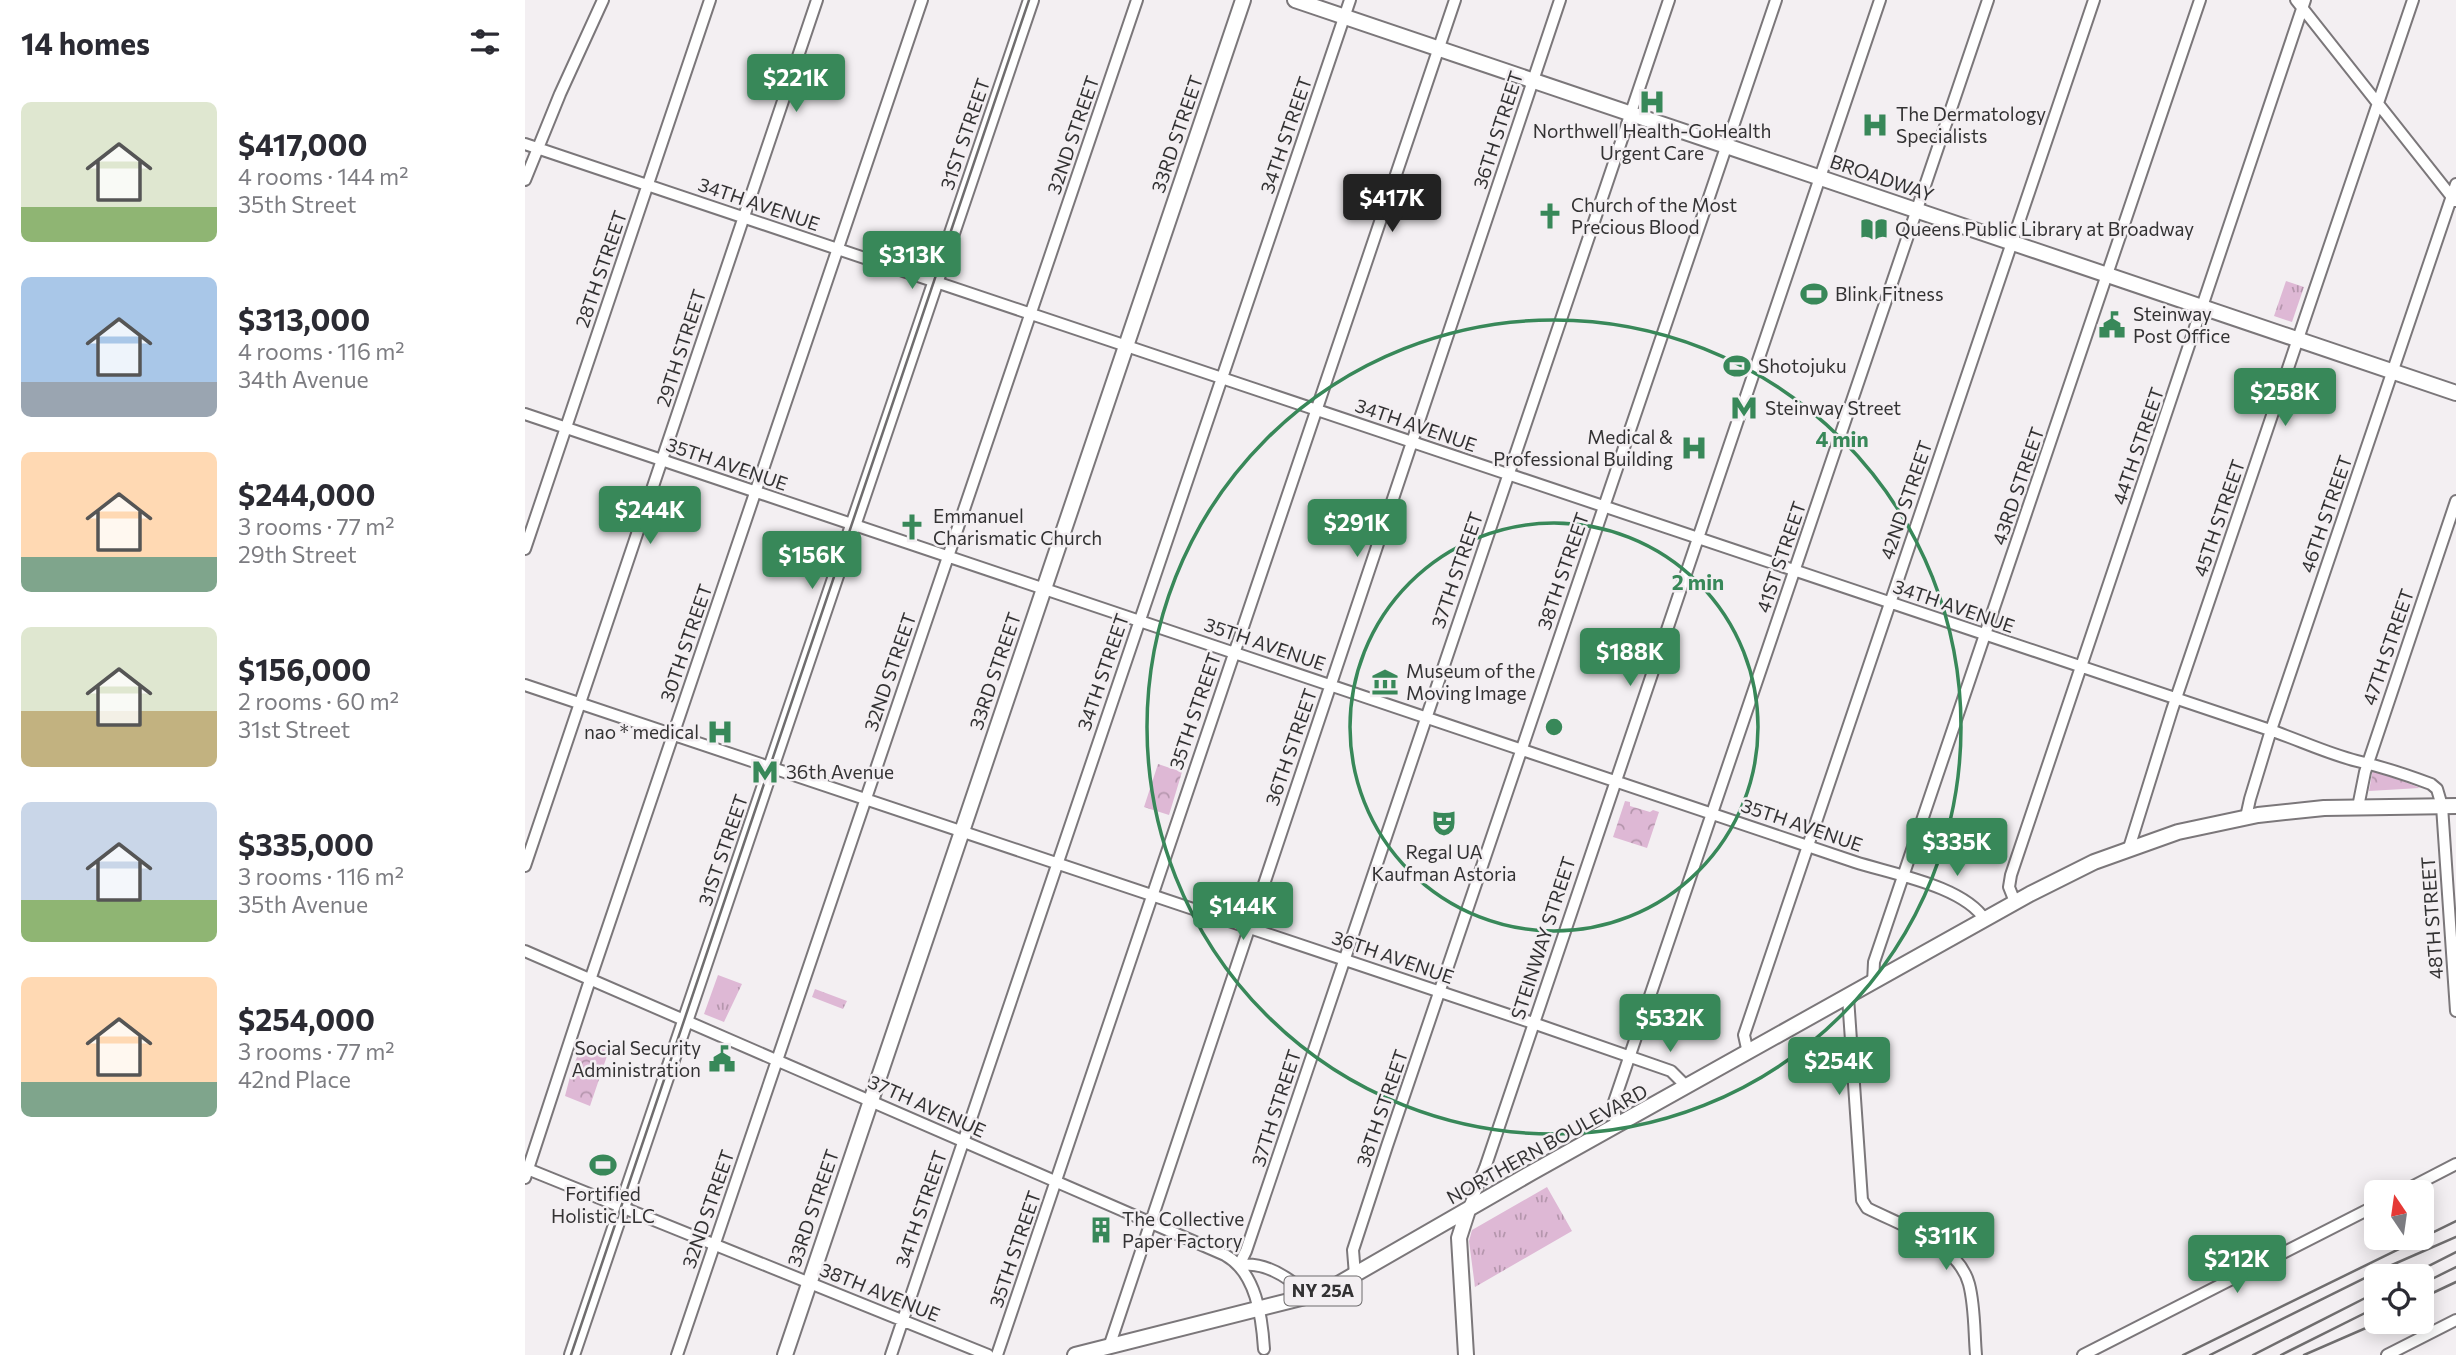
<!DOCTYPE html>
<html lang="en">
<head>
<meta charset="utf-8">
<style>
  :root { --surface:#fff; --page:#f7f7f7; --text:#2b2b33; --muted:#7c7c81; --accent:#388859 }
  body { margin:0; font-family:Commissioner,sans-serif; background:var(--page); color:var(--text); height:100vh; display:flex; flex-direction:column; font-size:26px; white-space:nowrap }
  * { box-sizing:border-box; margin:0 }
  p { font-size:23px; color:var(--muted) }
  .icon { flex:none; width:38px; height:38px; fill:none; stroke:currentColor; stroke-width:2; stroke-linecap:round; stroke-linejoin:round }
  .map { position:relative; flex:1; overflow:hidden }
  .sheet { display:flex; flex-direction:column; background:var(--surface); width:525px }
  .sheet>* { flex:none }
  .needle { width:46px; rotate:347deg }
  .controls { position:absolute; left:1839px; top:1180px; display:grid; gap:14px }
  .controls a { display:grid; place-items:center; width:70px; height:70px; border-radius:10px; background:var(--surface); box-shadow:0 4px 18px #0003; font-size:35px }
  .price { position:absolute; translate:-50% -60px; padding:0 16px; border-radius:7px; background:var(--accent); color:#fff; font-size:23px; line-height:46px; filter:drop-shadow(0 2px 4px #0008) }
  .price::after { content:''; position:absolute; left:50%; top:42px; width:21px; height:16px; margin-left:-10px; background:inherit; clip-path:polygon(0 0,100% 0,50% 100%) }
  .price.current { background:#222; color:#fff }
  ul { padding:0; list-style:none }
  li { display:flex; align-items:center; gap:21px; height:175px; padding:0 21px }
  li span { display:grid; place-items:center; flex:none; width:196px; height:140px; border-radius:10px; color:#555 }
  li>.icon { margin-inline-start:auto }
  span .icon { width:84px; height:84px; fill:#fffc; stroke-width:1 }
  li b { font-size:30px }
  h2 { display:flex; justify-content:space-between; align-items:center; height:84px; padding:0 21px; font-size:30px }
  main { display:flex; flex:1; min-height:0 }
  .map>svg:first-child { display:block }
  .grass { fill:url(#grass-tufts) }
  .park { fill:url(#park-crowns) }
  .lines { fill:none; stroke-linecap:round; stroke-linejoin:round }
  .minor-casing { stroke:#7b777a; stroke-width:14 }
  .major-casing { stroke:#7b777a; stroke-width:18 }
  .minor { stroke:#fff; stroke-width:10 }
  .major { stroke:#fff; stroke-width:14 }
  .rail { stroke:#6f6d6e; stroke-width:2.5 }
  .ring { fill:none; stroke:#388859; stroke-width:3.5 }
  .labels { text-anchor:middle; stroke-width:5; stroke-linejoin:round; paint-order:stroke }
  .shield { fill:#f3eff2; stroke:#6d6b6c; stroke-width:2 }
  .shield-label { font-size:18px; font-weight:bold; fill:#333233 }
  .poi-label { font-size:19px; fill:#333233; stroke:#f3eff2; text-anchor:start }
  .street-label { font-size:19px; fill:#333233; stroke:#f3eff2 }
  .centre { fill:#388859; stroke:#f3eff2; stroke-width:3.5 }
  .ring-label { font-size:21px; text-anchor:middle; font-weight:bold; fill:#388859; stroke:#f3eff2; stroke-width:5; stroke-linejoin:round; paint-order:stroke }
</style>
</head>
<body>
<main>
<section class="sheet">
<h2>14 homes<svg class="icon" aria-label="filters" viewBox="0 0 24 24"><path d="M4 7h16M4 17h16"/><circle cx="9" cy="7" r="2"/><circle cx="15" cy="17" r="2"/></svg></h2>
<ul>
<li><span style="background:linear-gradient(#dfe7d0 75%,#8fb573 0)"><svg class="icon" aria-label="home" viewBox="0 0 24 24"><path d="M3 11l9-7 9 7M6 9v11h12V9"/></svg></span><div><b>$417,000</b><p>4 rooms · 144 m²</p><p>35th Street</p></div></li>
<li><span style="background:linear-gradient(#a9c7e8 75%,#9aa5b1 0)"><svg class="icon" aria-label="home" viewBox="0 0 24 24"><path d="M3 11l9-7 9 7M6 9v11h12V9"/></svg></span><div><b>$313,000</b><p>4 rooms · 116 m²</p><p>34th Avenue</p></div></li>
<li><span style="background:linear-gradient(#ffd9b3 75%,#7fa58c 0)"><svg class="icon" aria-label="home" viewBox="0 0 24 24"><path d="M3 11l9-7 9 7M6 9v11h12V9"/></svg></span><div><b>$244,000</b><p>3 rooms · 77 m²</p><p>29th Street</p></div></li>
<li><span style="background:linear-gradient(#dfe7d0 60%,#c2b280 0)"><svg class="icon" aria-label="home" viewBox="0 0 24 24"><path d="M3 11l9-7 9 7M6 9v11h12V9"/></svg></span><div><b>$156,000</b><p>2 rooms · 60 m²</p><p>31st Street</p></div></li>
<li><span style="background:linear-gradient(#c9d6e8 70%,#8fb573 0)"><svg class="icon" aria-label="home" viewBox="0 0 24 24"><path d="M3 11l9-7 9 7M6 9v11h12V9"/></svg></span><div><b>$335,000</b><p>3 rooms · 116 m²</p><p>35th Avenue</p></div></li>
<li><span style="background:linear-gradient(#ffd9b3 75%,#7fa58c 0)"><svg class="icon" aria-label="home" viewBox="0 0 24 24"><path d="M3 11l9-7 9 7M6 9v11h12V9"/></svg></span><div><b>$254,000</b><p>3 rooms · 77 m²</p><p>42nd Place</p></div></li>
</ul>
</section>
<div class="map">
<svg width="1931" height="1355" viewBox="0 0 1931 1355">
  <defs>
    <pattern id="grass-tufts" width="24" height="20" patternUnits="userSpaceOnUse" patternTransform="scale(1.75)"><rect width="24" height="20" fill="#deb8d5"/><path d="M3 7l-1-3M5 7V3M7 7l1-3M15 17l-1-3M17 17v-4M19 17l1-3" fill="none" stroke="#b596ad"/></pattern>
    <pattern id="park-crowns" width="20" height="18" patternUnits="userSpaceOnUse" patternTransform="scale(1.75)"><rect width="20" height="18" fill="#deb8d5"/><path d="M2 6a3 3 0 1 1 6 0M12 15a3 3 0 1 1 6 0" fill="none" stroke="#b596ad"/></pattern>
  </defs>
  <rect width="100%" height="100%" fill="#f3eff2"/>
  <path class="grass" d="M 1761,281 L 1779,287 L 1767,322 L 1749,316 Z
    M 193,975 L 217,984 L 199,1022 L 179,1014 Z
    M 290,989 L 322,1001 L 318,1009 L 287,997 Z
    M 1022,1187 L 1047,1231 L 950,1287 L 944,1241 L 947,1230 Z"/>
  <path class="park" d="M 633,764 L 657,772 L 644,815 L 619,807 Z
    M 1848,769 L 1895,788 L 1844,791 Z
    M 1100,801 L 1105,802 L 1105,806 L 1125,812 L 1128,810 L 1134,812 L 1122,848 L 1088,837 Z
    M 58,1043 L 84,1050 L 65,1106 L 40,1096 L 47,1069 Z"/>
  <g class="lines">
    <g class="minor-casing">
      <path id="minor" d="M 1771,0 L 1930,201
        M 0,144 L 1739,728 C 1770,738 1800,753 1832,761 C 1858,767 1882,775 1906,784 L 1912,789 L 1917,806 L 1931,1011
        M 0,180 L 35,94 L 78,0
        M 0,414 L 1330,862 C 1367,874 1439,886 1460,920
        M 0,549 L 185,0
        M 0,685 L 1008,1023 L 1146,1071 L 1162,1087
        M 1833,807 L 1840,772 L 1931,501
        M 1721,817 L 1725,799 L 1746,730 L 1931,184
        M 1604,848 L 1647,710 L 1888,0
        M 0,866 L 292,0
        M 1490,902 L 1484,887 L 1486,875 L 1780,0
        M 0,951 L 700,1255 C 731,1272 737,1317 739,1349
        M 1348,983 L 1349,962 L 1675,0
        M 1323,997 L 1337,1200 L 1342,1208 C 1377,1226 1433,1243 1444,1284 C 1450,1307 1449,1332 1451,1355
        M 1223,1053 L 1219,1035 L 1569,0
        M 1091,1127 L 1089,1102 L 1463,0
        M 0,1168 L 463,1355
        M 0,1178 L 62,989 L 397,0
        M 1877,1192 L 1931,1164
        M 943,1210 L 960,1168 L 1355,0
        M 714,1265 L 721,1251 L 1144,0
        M 714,1265 C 740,1261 766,1279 784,1296
        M 830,1275 L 828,1250 L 862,1146 L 1251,0
        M 584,1347 L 1035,0
        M 152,1355 L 612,0
        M 366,1355 L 825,0
        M 472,1355 L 930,0
        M 1558,1355 L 1852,1205
        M 1862,1355 L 1931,1320"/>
    </g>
    <g class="major-casing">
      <path id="major" d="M 770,0 L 1931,393
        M 47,1355 L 506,0
        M 260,1355 L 718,0
        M 550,1355 L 784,1296 L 808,1287 L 1006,1173 L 1505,894 L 1569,862 L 1653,832 L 1733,815 L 1799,808 L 1931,806
        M 941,1355 L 934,1238 L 943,1210"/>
    </g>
    <use href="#minor" class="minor"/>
    <use href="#major" class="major"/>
    <path class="rail" d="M 1884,1276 L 1931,1252
      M 1897,1284 L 1931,1267
      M 1897,1298 L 1931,1282
      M 46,1355 L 504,0
      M 1658,1355 L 1931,1221
      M 1685,1355 L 1860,1268 L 1931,1237
      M 1728,1355 L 1852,1292
      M 1756,1355 L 1852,1307
      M 1779,1355 L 1857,1321"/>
  </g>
  <g class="ring">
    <circle cx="1029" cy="727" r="204"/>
    <circle cx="1029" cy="727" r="407"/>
  </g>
  <defs>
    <g id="hospital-bare" transform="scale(2.1)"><path d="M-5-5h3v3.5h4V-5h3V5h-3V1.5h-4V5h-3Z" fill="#388859" stroke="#f3eff2" stroke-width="2.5" paint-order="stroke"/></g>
    <g id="church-bare" transform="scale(2.1)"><path d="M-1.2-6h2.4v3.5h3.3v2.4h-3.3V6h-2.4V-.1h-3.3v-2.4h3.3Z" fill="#388859" stroke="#f3eff2" stroke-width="2.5" paint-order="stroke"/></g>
    <g id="library-bare" transform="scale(2.1)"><path d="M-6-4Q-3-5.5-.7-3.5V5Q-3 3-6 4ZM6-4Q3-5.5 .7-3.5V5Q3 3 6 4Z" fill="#388859" stroke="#f3eff2" stroke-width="2.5" paint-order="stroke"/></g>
    <g id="stadium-bare" transform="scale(2.1)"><path d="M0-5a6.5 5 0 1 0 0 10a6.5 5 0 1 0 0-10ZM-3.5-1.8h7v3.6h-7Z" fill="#388859" stroke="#f3eff2" stroke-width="2.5" paint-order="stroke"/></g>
    <g id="civic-bare" transform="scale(2.1)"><path d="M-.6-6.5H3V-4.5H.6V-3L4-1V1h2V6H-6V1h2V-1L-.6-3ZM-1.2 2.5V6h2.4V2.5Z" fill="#388859" stroke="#f3eff2" stroke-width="2.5" paint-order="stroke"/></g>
    <g id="metro-bare" transform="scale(2.1)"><path d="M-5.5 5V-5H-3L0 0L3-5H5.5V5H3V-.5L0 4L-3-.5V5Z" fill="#388859" stroke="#f3eff2" stroke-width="2.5" paint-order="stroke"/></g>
    <g id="museum-bare" transform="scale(2.1)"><path d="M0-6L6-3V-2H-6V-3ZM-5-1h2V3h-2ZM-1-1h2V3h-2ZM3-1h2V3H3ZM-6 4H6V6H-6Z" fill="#388859" stroke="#f3eff2" stroke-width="2.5" paint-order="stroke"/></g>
    <g id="theatre-bare" transform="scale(2.1)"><path d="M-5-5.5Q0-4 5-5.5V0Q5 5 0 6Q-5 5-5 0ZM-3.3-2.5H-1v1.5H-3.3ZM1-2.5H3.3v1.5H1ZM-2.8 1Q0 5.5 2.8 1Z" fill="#388859" stroke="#f3eff2" stroke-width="2.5" paint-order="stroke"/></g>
    <g id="building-bare" transform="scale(2.1)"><path d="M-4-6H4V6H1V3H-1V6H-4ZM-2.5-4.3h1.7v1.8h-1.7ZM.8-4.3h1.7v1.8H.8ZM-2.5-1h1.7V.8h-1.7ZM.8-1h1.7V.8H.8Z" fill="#388859" stroke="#f3eff2" stroke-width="2.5" paint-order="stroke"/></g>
  </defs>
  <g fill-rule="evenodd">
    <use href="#hospital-bare" x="1127" y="102"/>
    <use href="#hospital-bare" x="1350" y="125"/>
    <use href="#church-bare" x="1025" y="216"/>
    <use href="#library-bare" x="1349" y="229"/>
    <use href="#stadium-bare" x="1289" y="294"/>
    <use href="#civic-bare" x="1587" y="325"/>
    <use href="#stadium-bare" x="1212" y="366"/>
    <use href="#metro-bare" x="1219" y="408"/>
    <use href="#hospital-bare" x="1169" y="448"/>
    <use href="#church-bare" x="387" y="527"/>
    <use href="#museum-bare" x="860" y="682"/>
    <use href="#hospital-bare" x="195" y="732"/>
    <use href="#metro-bare" x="240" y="772"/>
    <use href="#theatre-bare" x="919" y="823"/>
    <use href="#civic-bare" x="197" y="1059"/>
    <use href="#stadium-bare" x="78" y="1165"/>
    <use href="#building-bare" x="576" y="1230"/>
  </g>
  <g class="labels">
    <rect class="shield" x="759.5" y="1276.5" width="77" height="29" rx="5"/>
    <g class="shield-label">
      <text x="798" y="1297">NY 25A</text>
    </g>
    <g class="poi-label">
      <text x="1371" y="121">The Dermatology<tspan x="1371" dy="22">Specialists</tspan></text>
      <text x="1127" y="138" text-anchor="middle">Northwell Health-GoHealth<tspan x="1127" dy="22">Urgent Care</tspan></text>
      <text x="1046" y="212">Church of the Most<tspan x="1046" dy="22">Precious Blood</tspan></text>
      <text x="1370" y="236">Queens Public Library at Broadway</text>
      <text x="1310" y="301">Blink Fitness</text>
      <text x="1608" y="321">Steinway<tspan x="1608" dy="22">Post Office</tspan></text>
      <text x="1233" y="373">Shotojuku</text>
      <text x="1240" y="415">Steinway Street</text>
      <text x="1148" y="444" text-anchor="end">Medical &amp;<tspan x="1148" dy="22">Professional Building</tspan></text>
      <text x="408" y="523">Emmanuel<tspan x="408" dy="22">Charismatic Church</tspan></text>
      <text x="881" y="678">Museum of the<tspan x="881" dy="22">Moving Image</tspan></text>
      <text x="174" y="739" text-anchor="end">nao * medical</text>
      <text x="261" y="779">36th Avenue</text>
      <text x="919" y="859" text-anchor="middle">Regal UA<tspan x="919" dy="22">Kaufman Astoria</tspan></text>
      <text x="176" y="1055" text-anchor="end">Social Security<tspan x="176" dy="22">Administration</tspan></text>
      <text x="78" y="1201" text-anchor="middle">Fortified<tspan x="78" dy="22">Holistic LLC</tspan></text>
      <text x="597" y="1226">The Collective<tspan x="597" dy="22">Paper Factory</tspan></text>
    </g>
    <g class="street-label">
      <text transform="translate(973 130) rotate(-72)" y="7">36TH STREET</text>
      <text transform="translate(440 134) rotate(-71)" y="7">31ST STREET</text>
      <text transform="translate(652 134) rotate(-71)" y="7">33RD STREET</text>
      <text transform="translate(548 135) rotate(-71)" y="7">32ND STREET</text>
      <text transform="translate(761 135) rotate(-71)" y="7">34TH STREET</text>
      <text transform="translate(1357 178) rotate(19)" y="7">BROADWAY</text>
      <text transform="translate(234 204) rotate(19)" y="7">34TH AVENUE</text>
      <text transform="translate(76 269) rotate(-71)" y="7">28TH STREET</text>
      <text transform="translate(156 348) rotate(-72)" y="7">29TH STREET</text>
      <text transform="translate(891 425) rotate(19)" y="7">34TH AVENUE</text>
      <text transform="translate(1613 446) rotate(-71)" y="7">44TH STREET</text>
      <text transform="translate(202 464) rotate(19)" y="7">35TH AVENUE</text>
      <text transform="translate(1493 486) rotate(-71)" y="7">43RD STREET</text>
      <text transform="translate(1381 500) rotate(-71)" y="7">42ND STREET</text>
      <text transform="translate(1801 514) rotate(-71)" y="7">46TH STREET</text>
      <text transform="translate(1694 518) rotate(-71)" y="7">45TH STREET</text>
      <text transform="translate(1256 557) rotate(-71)" y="7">41ST STREET</text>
      <text transform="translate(932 570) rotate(-71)" y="7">37TH STREET</text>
      <text transform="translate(1038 571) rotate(-71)" y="7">38TH STREET</text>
      <text transform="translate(1429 606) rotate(19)" y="7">34TH AVENUE</text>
      <text transform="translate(161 643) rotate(-71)" y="7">30TH STREET</text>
      <text transform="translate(740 644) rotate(19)" y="7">35TH AVENUE</text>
      <text transform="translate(1863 647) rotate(-71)" y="7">47TH STREET</text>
      <text transform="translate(470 671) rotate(-71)" y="7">33RD STREET</text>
      <text transform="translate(365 672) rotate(-71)" y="7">32ND STREET</text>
      <text transform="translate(578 672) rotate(-71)" y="7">34TH STREET</text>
      <text transform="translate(670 711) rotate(-71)" y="7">35TH STREET</text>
      <text transform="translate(766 747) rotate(-71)" y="7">36TH STREET</text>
      <text transform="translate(1277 825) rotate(19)" y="7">35TH AVENUE</text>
      <text transform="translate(198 850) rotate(-71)" y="7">31ST STREET</text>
      <text transform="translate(1907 918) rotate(-94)" y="7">48TH STREET</text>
      <text transform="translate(1018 938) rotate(-72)" y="7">STEINWAY STREET</text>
      <text transform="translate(868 957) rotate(19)" y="7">36TH AVENUE</text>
      <text transform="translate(402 1106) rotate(24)" y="7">37TH AVENUE</text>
      <text transform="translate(751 1108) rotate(-72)" y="7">37TH STREET</text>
      <text transform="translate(857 1108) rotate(-71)" y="7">38TH STREET</text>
      <text transform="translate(1022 1144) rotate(-29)" y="7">NORTHERN BOULEVARD</text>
      <text transform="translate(288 1208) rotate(-71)" y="7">33RD STREET</text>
      <text transform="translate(183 1209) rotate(-71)" y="7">32ND STREET</text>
      <text transform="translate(396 1209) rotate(-71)" y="7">34TH STREET</text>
      <text transform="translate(490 1249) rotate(-71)" y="7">35TH STREET</text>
      <text transform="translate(355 1292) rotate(22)" y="7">38TH AVENUE</text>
    </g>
  </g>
  <circle cx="1029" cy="727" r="10" class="centre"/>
  <g class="ring-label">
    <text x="1317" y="447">4 min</text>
    <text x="1173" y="590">2 min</text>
  </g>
</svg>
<div class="controls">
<a><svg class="needle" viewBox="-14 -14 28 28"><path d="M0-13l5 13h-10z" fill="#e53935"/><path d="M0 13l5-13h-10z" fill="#7c7c81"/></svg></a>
<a><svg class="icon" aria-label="locate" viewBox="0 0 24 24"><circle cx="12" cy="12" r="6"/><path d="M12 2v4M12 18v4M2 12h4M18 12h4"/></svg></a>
</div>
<b class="price" style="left:271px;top:114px">$221K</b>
<b class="price current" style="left:867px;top:234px">$417K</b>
<b class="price" style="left:387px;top:291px">$313K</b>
<b class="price" style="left:1760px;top:428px">$258K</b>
<b class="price" style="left:125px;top:546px">$244K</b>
<b class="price" style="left:832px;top:559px">$291K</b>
<b class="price" style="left:287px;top:591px">$156K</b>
<b class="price" style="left:1105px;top:688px">$188K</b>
<b class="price" style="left:1432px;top:878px">$335K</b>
<b class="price" style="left:718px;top:942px">$144K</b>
<b class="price" style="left:1145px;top:1054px">$532K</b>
<b class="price" style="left:1314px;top:1097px">$254K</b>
<b class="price" style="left:1421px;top:1272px">$311K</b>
<b class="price" style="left:1712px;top:1295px">$212K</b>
</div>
</main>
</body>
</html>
